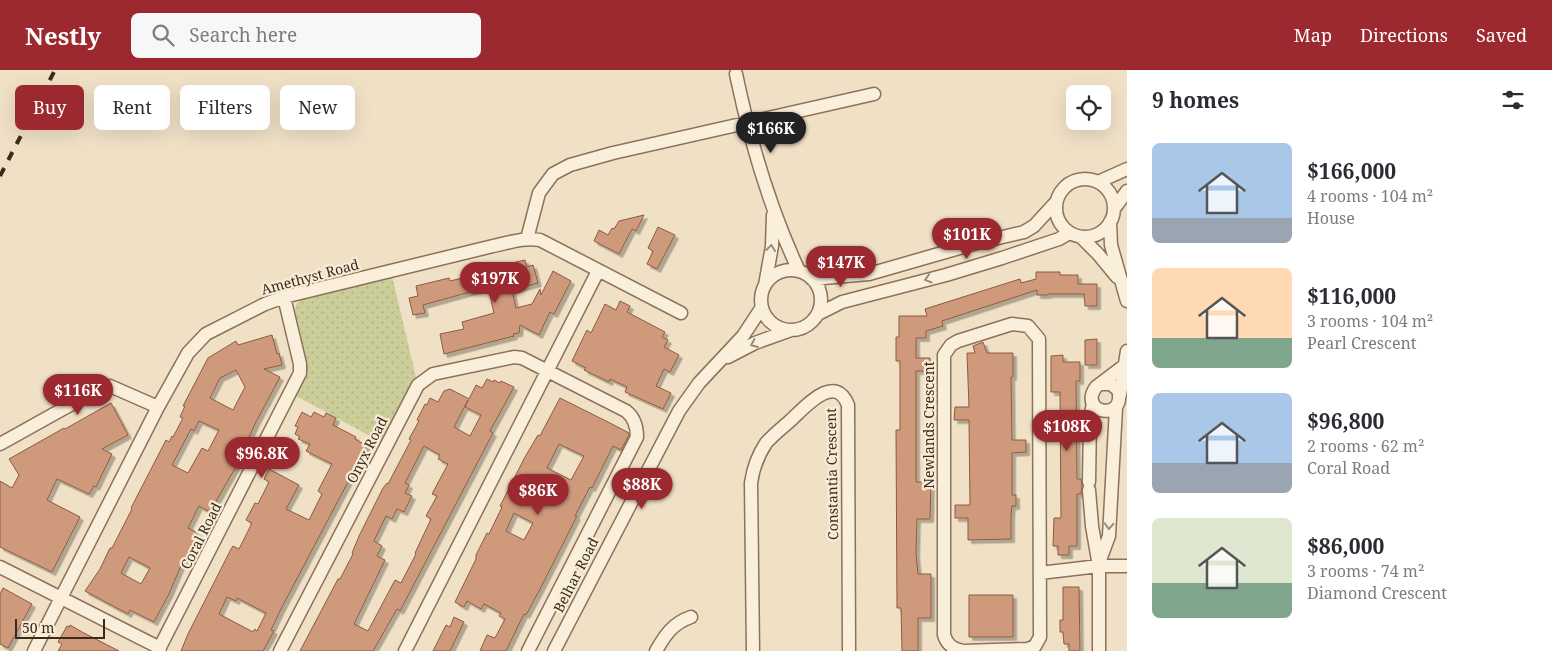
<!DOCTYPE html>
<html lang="en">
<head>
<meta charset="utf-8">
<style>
  :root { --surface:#fff; --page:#f7f7f7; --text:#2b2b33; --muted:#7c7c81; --accent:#9c2930 }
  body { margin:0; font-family:"Noto Serif",serif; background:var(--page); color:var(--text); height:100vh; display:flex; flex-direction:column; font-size:19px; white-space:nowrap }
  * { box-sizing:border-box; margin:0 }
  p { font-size:16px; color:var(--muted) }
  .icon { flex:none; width:28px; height:28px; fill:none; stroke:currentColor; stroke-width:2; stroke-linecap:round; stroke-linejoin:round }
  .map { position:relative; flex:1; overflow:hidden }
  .panel { display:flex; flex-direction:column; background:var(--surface); width:425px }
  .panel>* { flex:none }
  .top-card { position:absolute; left:15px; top:15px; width:475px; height:45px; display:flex; gap:10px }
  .controls { position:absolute; left:1066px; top:15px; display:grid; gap:10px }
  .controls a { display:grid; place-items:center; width:45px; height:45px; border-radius:8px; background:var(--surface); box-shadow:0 5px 20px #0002; font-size:25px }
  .scale { position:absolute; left:15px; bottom:12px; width:90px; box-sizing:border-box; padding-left:5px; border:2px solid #3b2b1f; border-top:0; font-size:14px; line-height:18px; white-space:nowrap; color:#3b2b1f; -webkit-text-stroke:4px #f7ecd6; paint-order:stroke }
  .price { position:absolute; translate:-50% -42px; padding:0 11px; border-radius:18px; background:var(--accent); color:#fff; font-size:16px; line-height:32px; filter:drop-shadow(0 1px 2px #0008) }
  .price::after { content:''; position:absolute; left:50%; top:30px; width:15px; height:11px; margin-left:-8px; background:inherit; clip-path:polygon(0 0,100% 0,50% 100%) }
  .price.selected { background:#222; color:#fff }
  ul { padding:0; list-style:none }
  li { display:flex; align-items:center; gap:15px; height:125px; padding:0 25px }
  li span { display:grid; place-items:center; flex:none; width:140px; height:100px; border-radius:8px; color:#555 }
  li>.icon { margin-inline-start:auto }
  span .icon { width:60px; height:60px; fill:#fffc; stroke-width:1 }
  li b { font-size:21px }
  h2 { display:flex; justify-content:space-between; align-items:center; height:60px; padding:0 25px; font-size:21px }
  .pill { padding:0 18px; border-radius:8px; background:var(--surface); box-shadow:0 5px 20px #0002; font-size:18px; line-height:45px }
  .pill.selected { background:var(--accent); color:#fff }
  header { display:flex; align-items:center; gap:30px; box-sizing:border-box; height:70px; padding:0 25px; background:var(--accent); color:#fff }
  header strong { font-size:24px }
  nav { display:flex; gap:28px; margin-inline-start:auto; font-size:18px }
  .search { width:350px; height:45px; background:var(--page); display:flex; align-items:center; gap:12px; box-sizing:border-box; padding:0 18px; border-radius:8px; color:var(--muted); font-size:19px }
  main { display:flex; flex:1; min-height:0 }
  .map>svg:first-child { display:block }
  .grass { fill:url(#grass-dots) }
  .building { fill:#cf9a7b; stroke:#8b5a40; fill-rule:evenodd; filter:url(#shadow) }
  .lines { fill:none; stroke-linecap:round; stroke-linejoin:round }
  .minor-casing { stroke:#8c725b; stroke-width:15 }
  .minor { stroke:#faefda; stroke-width:12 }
  .rail { stroke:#3b2b1f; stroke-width:4; stroke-dasharray:9 9; stroke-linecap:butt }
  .oneway { stroke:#9a8d7c }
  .labels { text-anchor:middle; stroke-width:4.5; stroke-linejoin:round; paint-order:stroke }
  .street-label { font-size:14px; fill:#3b2b1f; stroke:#f7ecd6 }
</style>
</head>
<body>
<header>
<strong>Nestly</strong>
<div class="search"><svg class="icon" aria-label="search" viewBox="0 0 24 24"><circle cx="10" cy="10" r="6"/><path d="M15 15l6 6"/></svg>Search here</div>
<nav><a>Map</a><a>Directions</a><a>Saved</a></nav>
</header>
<main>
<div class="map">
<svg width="1127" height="581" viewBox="0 0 1127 581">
  <defs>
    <pattern id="grass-dots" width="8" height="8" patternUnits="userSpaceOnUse" patternTransform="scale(1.25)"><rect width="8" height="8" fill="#cbce99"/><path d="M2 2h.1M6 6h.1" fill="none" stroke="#afb183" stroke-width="1.8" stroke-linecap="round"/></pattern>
    <filter id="shadow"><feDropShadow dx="3.5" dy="3.5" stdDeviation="0" flood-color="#0004"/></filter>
  </defs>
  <rect width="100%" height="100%" fill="#f0e1c6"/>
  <path class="grass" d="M 392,206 L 416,307 L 381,372 L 296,326 L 305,307 L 294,241 L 297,233 L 304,227 Z"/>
  <path class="building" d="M 644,145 L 636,161 L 632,159 L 619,184 L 594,171 L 599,160 L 608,165 L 612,158 L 614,159 L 619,151 Z
    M 658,157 L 675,165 L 657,199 L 647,194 L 653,181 L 648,178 Z
    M 525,190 L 527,197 L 533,195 L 538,213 L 512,220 L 516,238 L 532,234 L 540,219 L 541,225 L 553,201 L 571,211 L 554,244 L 550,242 L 539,265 L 520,255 L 519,263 L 513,264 L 514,266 L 444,284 L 440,264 L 464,259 L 462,252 L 494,243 L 488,217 L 423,235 L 425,243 L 413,245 L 409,228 L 418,226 L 416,216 L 449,208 L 450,211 L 487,202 L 486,199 Z
    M 1036,202 L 1060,202 L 1060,205 L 1078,205 L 1078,214 L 1097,214 L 1097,236 L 1085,236 L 1084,224 L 1048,224 L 1048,225 L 1037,225 L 1037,220 L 942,251 L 943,256 L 926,261 L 926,268 L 916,268 L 916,288 L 930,288 L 930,301 L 916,301 L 916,412 L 931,412 L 930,449 L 917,449 L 916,483 L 918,504 L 931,504 L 931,548 L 918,548 L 918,581 L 902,581 L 901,538 L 897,538 L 896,360 L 900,360 L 900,291 L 896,291 L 896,267 L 899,267 L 899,246 L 927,246 L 925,239 L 1020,209 L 1021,213 L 1036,209 Z
    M 620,231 L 630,236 L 627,242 L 665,262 L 662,267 L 668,270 L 664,277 L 679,285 L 670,302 L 664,299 L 656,316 L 671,323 L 663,339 L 625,322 L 627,317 L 610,309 L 609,312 L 584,300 L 586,298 L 572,291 L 585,264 L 587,260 L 591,263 L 605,234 L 616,240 Z
    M 272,265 L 277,284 L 279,283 L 282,295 L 264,299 L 280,307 L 256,352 L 234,400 L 210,442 L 199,436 L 188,458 L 198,463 L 180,498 L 169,524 L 154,552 L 130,540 L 128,544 L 85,521 L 100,499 L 110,478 L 112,478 L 132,439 L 131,438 L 166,370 L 169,372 L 172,366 L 173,367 L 183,348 L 180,347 L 185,336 L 183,336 L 208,288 L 236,271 L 238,275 ZM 236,300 L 245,317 L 233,340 L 210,328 L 220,308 ZM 199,351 L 219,360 L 208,381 L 202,378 L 188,403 L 172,395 L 191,359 L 194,361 ZM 129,487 L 150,498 L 141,514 L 121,503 Z
    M 1097,269 L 1097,295 L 1085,295 L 1085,270 Z
    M 983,272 L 987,283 L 1013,283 L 1013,307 L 1011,307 L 1012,370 L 1026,370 L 1026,382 L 1012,383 L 1012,425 L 1016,425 L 1016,436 L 1012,436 L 1011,445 L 1011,469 L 968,470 L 968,448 L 955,448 L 955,435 L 970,435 L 969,350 L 954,350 L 955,337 L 969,337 L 967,283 L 975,283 L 973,276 Z
    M 1063,285 L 1063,292 L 1080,292 L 1080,311 L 1076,311 L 1077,409 L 1081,409 L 1082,416 L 1081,424 L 1077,424 L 1077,476 L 1069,476 L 1069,485 L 1058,485 L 1058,476 L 1053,476 L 1054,448 L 1061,448 L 1060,322 L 1051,322 L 1051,286 Z
    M 487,309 L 493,312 L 494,310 L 500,313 L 501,311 L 514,317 L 490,361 L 493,363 L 400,541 L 397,539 L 373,581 L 300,581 L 338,509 L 340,509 L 353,484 L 352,483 L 360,464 L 383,418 L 387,413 L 388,414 L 411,370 L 409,369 L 419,351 L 417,350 L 425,334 L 427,335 L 430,328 L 438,332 L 444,321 L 450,319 L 469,329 L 476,315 L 482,318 ZM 468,330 L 465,337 L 481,345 L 470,366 L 454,357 ZM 424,376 L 440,385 L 438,389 L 448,394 L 432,424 L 437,426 L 426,446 L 431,449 L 415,483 L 416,484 L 401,513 L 395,510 L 368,561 L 354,554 L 385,490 L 377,486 L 382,476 L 374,471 L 386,446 L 392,449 L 397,439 L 404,442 L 412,426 L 405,423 L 409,415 L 405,413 Z
    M 560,328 L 612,354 L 629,363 L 629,365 L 621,380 L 613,376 L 592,418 L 590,417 L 575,446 L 577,446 L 564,472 L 539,521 L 526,545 L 524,544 L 506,581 L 480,581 L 487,565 L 495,568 L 505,549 L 499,546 L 501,543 L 484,534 L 481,539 L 467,531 L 464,537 L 455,532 L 476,489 L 476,485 L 487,463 L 489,464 L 502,437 L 500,436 L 525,387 L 538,365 L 540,366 L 543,360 ZM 559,374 L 584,386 L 571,410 L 547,398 ZM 514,443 L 533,453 L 524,470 L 506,461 Z
    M 111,333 L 128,365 L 102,379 L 112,384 L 96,417 L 94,416 L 89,424 L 57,409 L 47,430 L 80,447 L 52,502 L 0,477 L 0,411 L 12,418 L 19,405 L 9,389 L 64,358 L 65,359 Z
    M 302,342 L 311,347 L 314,342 L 324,347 L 326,343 L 336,348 L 333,355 L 356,367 L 355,369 L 367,376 L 282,537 L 271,560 L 274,561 L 263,581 L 181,581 L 188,564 L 231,479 L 233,476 L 239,479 L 252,453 L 246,450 L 255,433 L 258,434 L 269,412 L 264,409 L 269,399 L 299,415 L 286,439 L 309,450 L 322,424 L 318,421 L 332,394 L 306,381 L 310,374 L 298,369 L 300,367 L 295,364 L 298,357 L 295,356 ZM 227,527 L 236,531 L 237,528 L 266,543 L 257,561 L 255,559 L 253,562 L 219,544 Z
    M 1063,517 L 1079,517 L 1080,581 L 1069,581 L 1069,574 L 1064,574 L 1063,562 L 1060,562 L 1060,550 L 1063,550 Z
    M 3,518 L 32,534 L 8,578 L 0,574 L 0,524 Z
    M 969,525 L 1013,525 L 1013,567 L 969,567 Z
    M 454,547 L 464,552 L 450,581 L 433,581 L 446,555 L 450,557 Z
    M 70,555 L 84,563 L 119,581 L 58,581 L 62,574 L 58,572 L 67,556 L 69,557 Z"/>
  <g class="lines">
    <g class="minor-casing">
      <path id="minor" d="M 736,4 C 750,71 770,139 799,201
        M1056 138a29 29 0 1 1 58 0a29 29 0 1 1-58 0Z
        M 1098,112 L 1127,99
        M 1114,139 L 1127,121
        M 1110,152 L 1111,175 L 1127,231
        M 1081,167 L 1098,184 L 1117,207
        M 527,169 L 539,123 L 553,104 L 570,95 L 613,83 L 874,24
        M761 230a30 30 0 1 1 60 0a30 30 0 1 1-60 0Z
        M 812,209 L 869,204 L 977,173 L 1024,162 L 1034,156 L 1056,132
        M 765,215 L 772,176 L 773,145
        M 818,244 L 842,232 L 946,205 L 1002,188 L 1059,169 L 1069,163
        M 1012,254 L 1028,256 L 1039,269 L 1040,567 L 1035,576 L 1028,579 L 963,581 C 953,579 947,575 944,565 L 944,285 L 951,275 L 958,271 Z
        M 728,287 L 755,273 L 791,260
        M 1101,314 L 1111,314 L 1118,320 C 1127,352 1077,344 1096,317 L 1125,295
        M 1120,325 L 1127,281
        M 0,374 L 88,325 L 110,316 L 158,337
        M 1089,412 L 1090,349 L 1093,333
        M 1089,420 L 1092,456 L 1099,496 L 1099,581
        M 1099,493 L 1109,466 L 1116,338
        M 0,497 L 160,578
        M 1040,503 L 1099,496 L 1127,496
        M 34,581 L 158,337 L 188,283 L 206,264 L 265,234 L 284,227 L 493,176 C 508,173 524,167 540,170 L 681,243
        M 158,581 L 300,303 L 300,294 L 284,227
        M 280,581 L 418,315 L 433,304 L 514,287 L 522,288 L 626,341 C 635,348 637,357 637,367 L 528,581
        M 405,581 L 598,201
        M 554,581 L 679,341 L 699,313 L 743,266 L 762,237
        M 656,581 C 665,565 673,553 691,547
        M 753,581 L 751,413 C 753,399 758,385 766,373 C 773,365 783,357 791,350 C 805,337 835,302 848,335 L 849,581"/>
    </g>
    <use href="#minor" class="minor"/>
    <path class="rail" d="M 0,106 L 55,0"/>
  </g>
  <defs><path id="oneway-chevron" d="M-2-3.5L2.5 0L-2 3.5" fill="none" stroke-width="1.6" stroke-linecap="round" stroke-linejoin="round" transform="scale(1.25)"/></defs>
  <g class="oneway">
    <use href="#oneway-chevron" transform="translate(771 178) rotate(-83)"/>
    <use href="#oneway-chevron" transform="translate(928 209) rotate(164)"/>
    <use href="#oneway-chevron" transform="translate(754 274) rotate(156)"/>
    <use href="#oneway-chevron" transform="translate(1109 456) rotate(93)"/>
  </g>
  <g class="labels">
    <g class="street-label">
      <text transform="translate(310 207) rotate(-15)" y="5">Amethyst Road</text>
      <text transform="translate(929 355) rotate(-90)" y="5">Newlands Crescent</text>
      <text transform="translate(367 380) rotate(-63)" y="5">Onyx Road</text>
      <text transform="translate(832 404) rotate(-91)" y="5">Constantia Crescent</text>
      <text transform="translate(201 466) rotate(-63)" y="5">Coral Road</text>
      <text transform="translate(576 505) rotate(-63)" y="5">Belhar Road</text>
    </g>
  </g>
</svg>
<div class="controls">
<a><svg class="icon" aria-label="locate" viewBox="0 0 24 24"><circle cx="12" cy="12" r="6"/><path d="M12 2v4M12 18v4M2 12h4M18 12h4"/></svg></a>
</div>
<div class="scale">50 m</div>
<b class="price selected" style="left:771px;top:84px">$166K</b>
<b class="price" style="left:967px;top:190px">$101K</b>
<b class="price" style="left:841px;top:218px">$147K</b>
<b class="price" style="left:495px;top:234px">$197K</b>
<b class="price" style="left:78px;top:346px">$116K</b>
<b class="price" style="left:1067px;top:382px">$108K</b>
<b class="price" style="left:262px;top:409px">$96.8K</b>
<b class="price" style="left:642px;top:440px">$88K</b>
<b class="price" style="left:538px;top:446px">$86K</b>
<div class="top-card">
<a class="pill selected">Buy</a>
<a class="pill">Rent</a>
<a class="pill">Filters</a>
<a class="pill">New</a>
</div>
</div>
<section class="panel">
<h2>9 homes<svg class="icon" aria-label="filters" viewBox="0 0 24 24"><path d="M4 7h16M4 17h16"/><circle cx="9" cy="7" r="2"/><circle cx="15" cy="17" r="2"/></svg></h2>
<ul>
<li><span style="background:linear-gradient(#a9c7e8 75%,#9aa5b1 0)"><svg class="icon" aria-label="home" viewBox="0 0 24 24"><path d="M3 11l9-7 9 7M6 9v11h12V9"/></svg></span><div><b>$166,000</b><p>4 rooms · 104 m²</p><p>House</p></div></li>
<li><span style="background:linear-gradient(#ffd9b3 70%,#7fa58c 0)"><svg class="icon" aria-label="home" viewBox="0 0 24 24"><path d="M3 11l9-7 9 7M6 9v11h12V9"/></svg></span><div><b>$116,000</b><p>3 rooms · 104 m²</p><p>Pearl Crescent</p></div></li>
<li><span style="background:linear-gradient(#a9c7e8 70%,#9aa5b1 0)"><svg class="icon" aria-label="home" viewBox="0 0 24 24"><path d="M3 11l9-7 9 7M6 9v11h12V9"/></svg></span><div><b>$96,800</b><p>2 rooms · 62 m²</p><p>Coral Road</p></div></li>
<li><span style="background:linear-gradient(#dfe7d0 65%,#7fa58c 0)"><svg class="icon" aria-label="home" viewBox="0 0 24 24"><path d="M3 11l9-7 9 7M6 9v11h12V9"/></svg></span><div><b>$86,000</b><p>3 rooms · 74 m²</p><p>Diamond Crescent</p></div></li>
</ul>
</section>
</main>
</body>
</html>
